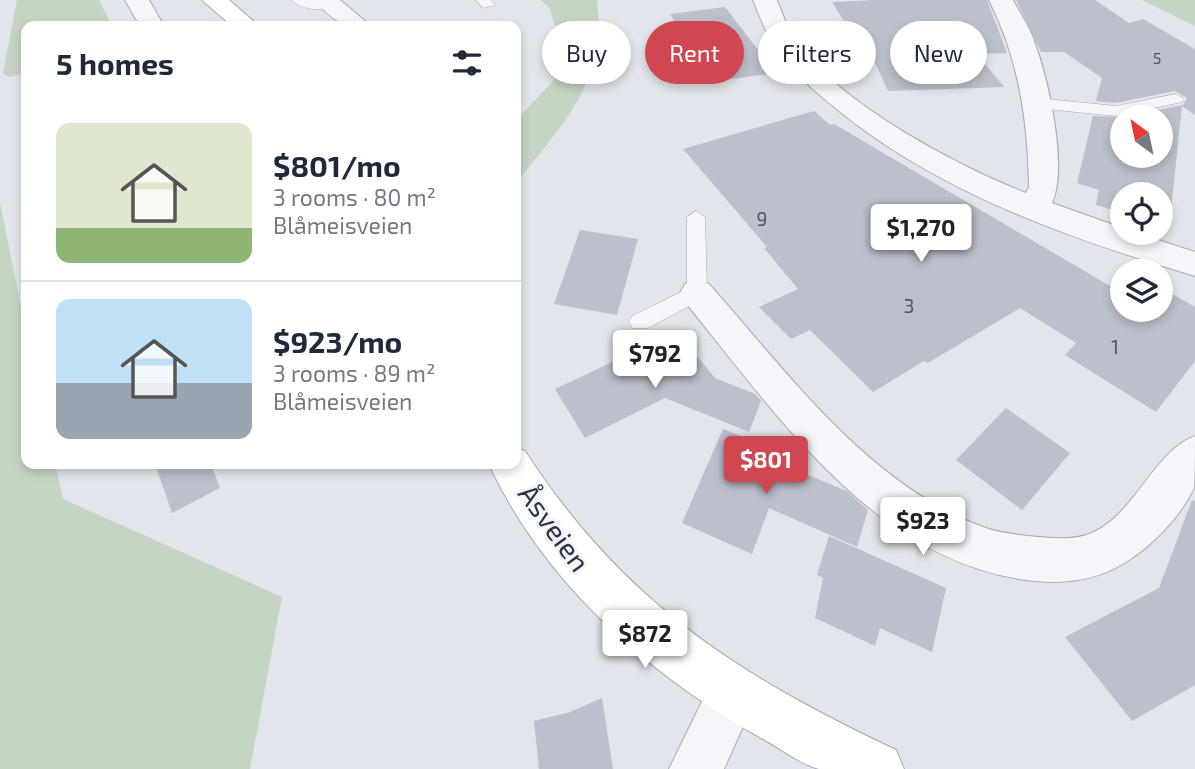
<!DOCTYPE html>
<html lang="en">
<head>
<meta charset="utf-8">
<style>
  :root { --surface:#fff; --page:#f2f2f3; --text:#1f2937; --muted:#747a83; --line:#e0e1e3; --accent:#d04751 }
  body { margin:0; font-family:"Exo 2",sans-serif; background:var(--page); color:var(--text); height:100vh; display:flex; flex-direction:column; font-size:26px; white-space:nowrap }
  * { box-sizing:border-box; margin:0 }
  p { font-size:23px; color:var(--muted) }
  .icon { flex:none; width:38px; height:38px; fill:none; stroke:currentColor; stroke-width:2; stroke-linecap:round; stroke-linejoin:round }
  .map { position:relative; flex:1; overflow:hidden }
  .sheet { position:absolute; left:21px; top:21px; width:500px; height:448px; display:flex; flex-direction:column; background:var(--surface); border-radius:14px; box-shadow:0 4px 10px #0003 }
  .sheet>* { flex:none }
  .top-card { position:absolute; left:542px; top:21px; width:546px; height:63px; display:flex; gap:14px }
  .needle { width:46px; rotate:327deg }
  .tools { position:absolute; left:1110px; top:105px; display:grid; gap:14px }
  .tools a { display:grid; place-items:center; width:63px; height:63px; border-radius:50%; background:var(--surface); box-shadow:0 4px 10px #0003; font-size:35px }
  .price { position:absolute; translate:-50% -60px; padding:0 16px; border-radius:7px; background:#fff; color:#222; font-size:23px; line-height:46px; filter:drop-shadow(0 2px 4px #0008) }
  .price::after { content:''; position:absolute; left:50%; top:42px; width:21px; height:16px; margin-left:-10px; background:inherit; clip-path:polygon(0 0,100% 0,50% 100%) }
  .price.current { background:var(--accent); color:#fff }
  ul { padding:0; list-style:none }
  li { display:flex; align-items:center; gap:21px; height:175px; padding:0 35px }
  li+li { border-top:2px solid var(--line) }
  li span { display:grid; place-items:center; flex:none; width:196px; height:140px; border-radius:14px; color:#555 }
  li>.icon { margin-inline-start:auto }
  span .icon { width:84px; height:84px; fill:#fffc; stroke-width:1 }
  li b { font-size:30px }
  h2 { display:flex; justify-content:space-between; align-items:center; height:84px; padding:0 35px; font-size:30px }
  .pill { padding:0 24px; border-radius:32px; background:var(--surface); box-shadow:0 4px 10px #0003; font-size:24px; line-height:63px }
  .pill.current { background:var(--accent); color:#fff }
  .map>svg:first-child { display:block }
  .green { fill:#c6d5c3 }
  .building { fill:#bcc0cb }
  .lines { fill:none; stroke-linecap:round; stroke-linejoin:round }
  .lane-casing { stroke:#a7abb5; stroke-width:1 }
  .street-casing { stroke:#a7abb5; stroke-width:2 }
  .secondary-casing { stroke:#a7abb5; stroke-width:2 }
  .lane { fill:#f5f6f9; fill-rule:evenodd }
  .street { fill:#f5f6f9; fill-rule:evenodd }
  .secondary { fill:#fff; fill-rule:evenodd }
  .labels { text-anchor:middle; stroke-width:6; stroke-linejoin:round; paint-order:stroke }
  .far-number-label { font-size:16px; fill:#4e5565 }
  .number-label { font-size:19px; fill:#4e5565 }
  .near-street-label { font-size:28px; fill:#2a3143; stroke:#f2f4f8 }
</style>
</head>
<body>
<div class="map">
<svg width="1195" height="769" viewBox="0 0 1195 769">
  <rect width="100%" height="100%" fill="#e2e5eb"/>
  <path class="green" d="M 17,0 L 99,0 L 112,26 L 26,26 L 26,73 L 9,77 L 3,73 Z
    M 541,0 L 597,0 C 608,80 563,124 516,183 L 516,120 L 578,55 L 559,41 L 550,9 Z
    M 1142,0 L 1195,0 L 1195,26 Z
    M 0,202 L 26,333 L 26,464 L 55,464 L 63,499 L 282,597 L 250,769 L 0,769 Z"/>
  <path class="building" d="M 876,0 L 987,0 L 1007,53 L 977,54 L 1004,87 L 888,91 L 873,58 L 868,59 L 832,2 Z
    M 1016,0 L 1095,0 L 1129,23 L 1143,19 L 1195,49 L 1195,115 L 1182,106 L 1169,228 L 1160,225 L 1160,194 L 1122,194 L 1122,213 L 1096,205 L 1099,190 L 1077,183 L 1093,116 L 1122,117 L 1122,156 L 1160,156 L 1160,117 L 1123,117 L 1183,105 L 1187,98 L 1175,91 L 1116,103 L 1096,101 L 1102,78 L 1064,52 L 1041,52 Z
    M 725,7 L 776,73 L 709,82 L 670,14 Z
    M 814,111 L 830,125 L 834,124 L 1110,286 L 1122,275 L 1122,310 L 1160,310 L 1160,287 L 1195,307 L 1195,361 L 1156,412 L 1065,355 L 1076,343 L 1020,308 L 928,363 L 924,361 L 873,392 L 810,330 L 791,339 L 759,307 L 798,289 L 764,248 L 767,247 L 683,149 Z
    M 580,230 L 638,239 L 617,315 L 554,304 Z
    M 685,341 L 715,378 L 755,394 L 761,401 L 749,432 L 665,398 L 585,438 L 555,389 L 648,345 L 645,359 Z
    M 1006,408 L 1070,453 L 1022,510 L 956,460 Z
    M 723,429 L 788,455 L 784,465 L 847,491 L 868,510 L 857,547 L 769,508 L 752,554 L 682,523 Z
    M 155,464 L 211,464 L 220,488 L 172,513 Z
    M 1192,500 L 1195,501 L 1195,685 L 1132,721 L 1065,637 L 1159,588 Z
    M 829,536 L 946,588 L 932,652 L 880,628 L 875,646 L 815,618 L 823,578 L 817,575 Z
    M 602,698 L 613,769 L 539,769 L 534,721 L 570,712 Z"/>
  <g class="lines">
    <g class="lane-casing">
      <path id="lane" d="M 291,0 L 336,0 L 338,4 C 326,13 302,10 291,0 Z
        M 476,0 L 491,0 L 495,5 L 483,8 Z
        M 1176,94 L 1184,99 L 1182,102 L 1116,116 L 1036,108 L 1028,103 L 1036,98 L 1116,106 Z
        M 696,211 L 705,217 L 707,293 L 704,298 L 648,328 L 632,328 L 629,322 L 632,316 L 687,289 L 687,217 Z"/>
    </g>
    <g class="street-casing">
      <path id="street" d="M 125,0 L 149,0 L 164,26 L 140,26 Z
        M 322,0 L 340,0 L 371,26 C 349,27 333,23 319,4 Z
        M 753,0 L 777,0 C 783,15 788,31 798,44 C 841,104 957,166 1026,193 L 1029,187 C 1028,122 1019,59 989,0 L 1013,0 C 1019,11 1026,22 1031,33 C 1047,72 1069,166 1052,203 L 1122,228 L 1122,233 L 1137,233 L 1195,252 L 1195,276 C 1072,239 945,195 844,115 C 822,97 799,79 782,57 C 769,40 761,20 753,0 Z
        M 697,280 L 709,284 C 788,373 870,487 986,528 C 999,533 1015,534 1028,536 C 1048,538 1073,541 1092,533 C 1136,513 1154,451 1195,436 C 1195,450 1195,476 1194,488 C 1181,516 1152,546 1126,562 C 1093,583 1057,585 1019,579 C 869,554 775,412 685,302 L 680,293 L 685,284 Z
        M 733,668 L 751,675 L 758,693 L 724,769 L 669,769 L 715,675 Z"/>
    </g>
    <g class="secondary-casing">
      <path id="secondary" d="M 202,0 L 229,0 L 259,26 L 232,26 Z
        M 516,448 L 525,451 C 622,601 737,675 896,750 L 904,769 C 882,769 839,769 819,769 C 800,764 780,748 763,739 C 650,676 544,583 489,464 L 516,464 Z"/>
    </g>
    <use href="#lane" class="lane"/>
    <use href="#street" class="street"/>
    <use href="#secondary" class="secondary"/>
  </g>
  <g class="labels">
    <g class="far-number-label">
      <text x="1157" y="64">5</text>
    </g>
    <g class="number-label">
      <text x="762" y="226">9</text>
      <text x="909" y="313">3</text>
      <text x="1115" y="354">1</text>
    </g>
    <g class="near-street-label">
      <text transform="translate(554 528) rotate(54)" y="10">Åsveien</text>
    </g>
  </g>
</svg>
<div class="tools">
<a><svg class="needle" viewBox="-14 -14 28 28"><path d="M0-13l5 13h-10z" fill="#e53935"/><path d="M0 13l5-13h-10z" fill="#747a83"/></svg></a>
<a><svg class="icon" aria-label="locate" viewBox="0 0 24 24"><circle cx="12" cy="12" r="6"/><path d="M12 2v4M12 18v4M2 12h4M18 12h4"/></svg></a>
<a><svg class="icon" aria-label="layers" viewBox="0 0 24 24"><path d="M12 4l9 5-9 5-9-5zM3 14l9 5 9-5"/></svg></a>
</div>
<b class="price" style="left:921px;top:264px">$1,270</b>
<b class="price" style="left:655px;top:390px">$792</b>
<b class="price current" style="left:766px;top:496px">$801</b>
<b class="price" style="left:923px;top:557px">$923</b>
<b class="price" style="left:645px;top:670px">$872</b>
<div class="top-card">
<a class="pill">Buy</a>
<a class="pill current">Rent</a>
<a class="pill">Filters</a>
<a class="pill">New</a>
</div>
<section class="sheet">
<h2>5 homes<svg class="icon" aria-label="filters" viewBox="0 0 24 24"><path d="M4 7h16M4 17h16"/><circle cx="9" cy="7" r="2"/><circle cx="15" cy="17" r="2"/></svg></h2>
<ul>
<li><span style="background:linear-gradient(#dfe7d0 75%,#8fb573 0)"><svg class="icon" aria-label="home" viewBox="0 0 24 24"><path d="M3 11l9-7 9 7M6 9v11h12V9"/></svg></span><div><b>$801/mo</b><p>3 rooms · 80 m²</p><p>Blåmeisveien</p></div></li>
<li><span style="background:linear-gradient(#bfe0f5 60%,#9aa5b1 0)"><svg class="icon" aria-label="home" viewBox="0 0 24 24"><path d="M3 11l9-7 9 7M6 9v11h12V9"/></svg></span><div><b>$923/mo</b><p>3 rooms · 89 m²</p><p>Blåmeisveien</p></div></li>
</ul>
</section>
</div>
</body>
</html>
